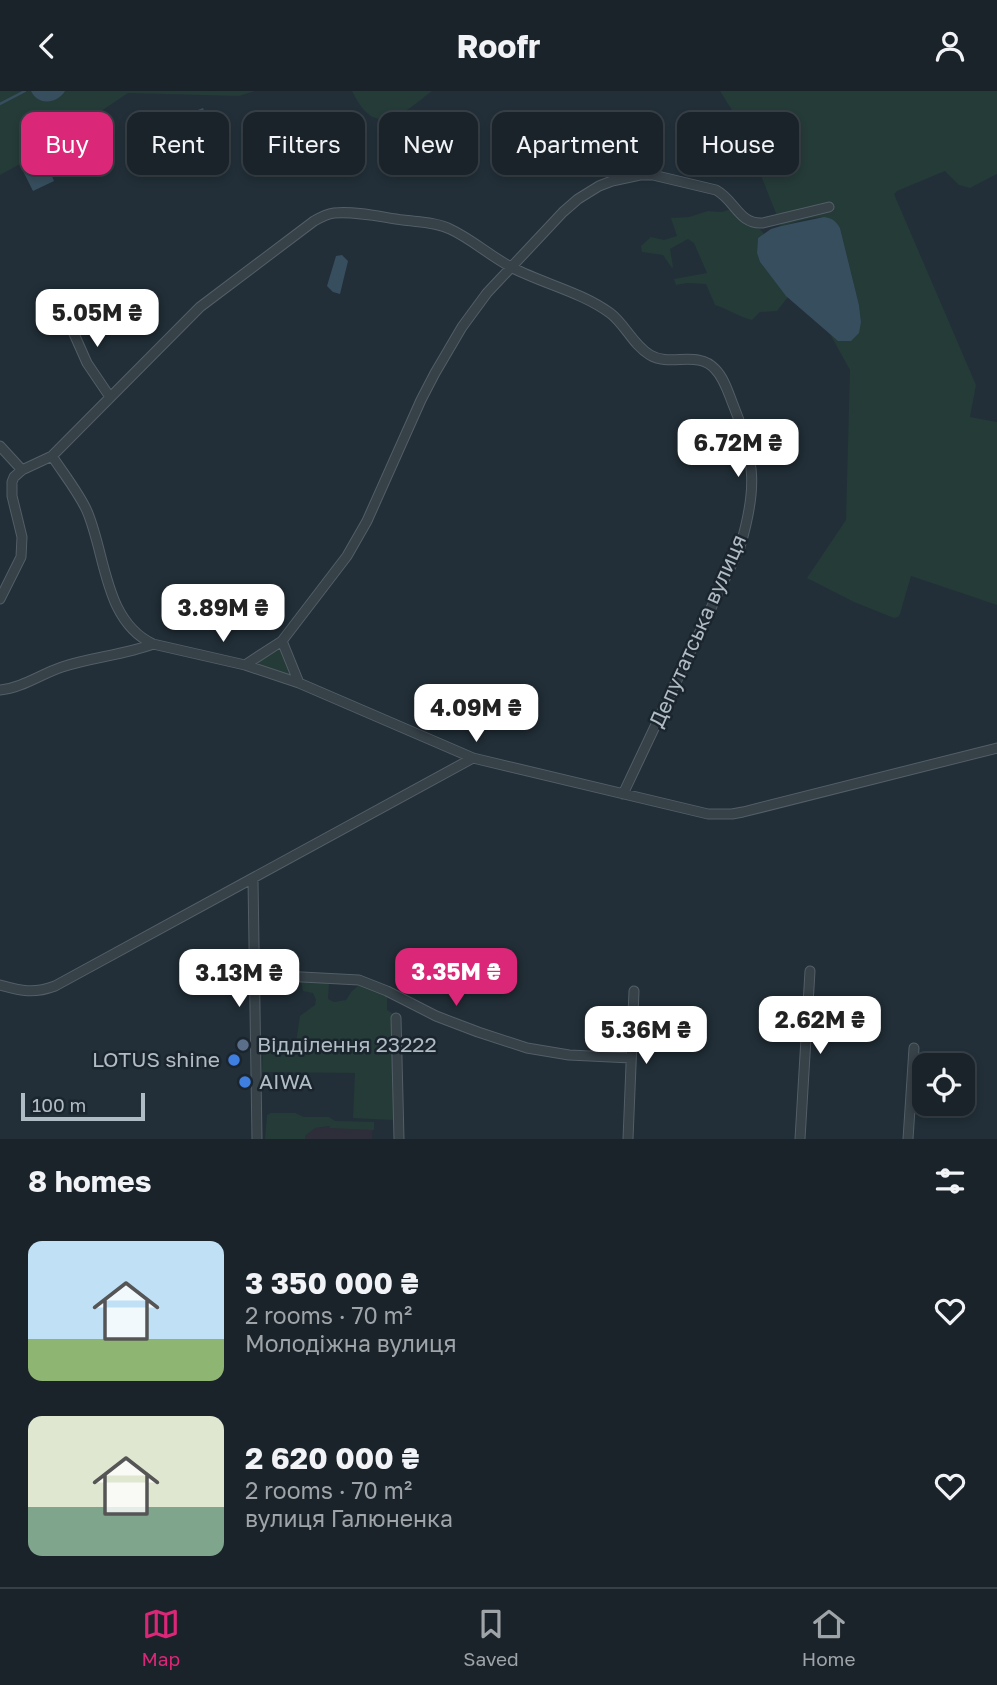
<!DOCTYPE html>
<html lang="en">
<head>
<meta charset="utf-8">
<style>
  :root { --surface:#1a232a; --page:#272f36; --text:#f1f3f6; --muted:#9fa4a8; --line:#384047; --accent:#db2777 }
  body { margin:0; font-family:"Golos Text",sans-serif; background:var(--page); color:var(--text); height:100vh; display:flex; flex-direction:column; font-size:26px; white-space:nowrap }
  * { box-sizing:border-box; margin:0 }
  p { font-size:23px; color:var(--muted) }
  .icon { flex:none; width:38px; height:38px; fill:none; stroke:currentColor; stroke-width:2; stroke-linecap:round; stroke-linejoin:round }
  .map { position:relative; height:1048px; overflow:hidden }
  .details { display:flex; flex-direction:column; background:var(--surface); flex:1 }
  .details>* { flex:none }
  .top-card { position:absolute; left:21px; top:21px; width:956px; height:63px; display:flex; gap:14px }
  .controls { position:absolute; left:912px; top:962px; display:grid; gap:14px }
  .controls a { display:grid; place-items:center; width:63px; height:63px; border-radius:14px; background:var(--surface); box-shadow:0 4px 10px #0003,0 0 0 2px var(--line); font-size:35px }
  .scale { position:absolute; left:21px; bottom:18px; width:124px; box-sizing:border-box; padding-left:7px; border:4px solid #b0bcc4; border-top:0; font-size:19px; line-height:24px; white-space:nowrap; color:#b0bcc4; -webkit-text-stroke:5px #1b252d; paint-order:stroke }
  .price { position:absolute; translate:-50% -60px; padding:0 16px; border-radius:14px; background:#fff; color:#222; font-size:23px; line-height:46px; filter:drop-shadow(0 2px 4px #0008) }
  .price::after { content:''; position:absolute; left:50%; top:42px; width:21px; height:16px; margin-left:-10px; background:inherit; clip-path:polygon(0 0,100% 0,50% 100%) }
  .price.selected { background:var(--accent); color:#fff }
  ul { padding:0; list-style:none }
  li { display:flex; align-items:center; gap:21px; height:175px; padding:0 28px }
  li span { display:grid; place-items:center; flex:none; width:196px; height:140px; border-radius:14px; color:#555 }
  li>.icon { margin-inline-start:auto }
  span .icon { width:84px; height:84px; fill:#fffc; stroke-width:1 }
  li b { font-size:30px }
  h2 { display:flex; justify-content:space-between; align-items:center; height:84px; padding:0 28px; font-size:30px }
  .tag { padding:0 24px; border-radius:14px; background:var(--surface); box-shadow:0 4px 10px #0003,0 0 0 2px var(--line); font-size:24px; line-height:63px }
  .tag.selected { background:var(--accent); color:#fff }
  header { display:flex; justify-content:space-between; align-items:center; height:91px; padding:0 28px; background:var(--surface); font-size:32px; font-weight:700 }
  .menu { display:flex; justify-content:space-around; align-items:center; height:98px; border-top:2px solid var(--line); background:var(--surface); font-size:19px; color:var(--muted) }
  .menu a { display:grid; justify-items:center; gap:4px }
  .menu .selected { color:var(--accent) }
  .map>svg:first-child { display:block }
  .medical { fill:#2d2e3a }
  .green { fill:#253b38 }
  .water { fill:#374e5e }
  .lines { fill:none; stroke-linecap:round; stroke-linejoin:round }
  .stream { stroke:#374e5e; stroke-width:2.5 }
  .minor-casing { stroke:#535e66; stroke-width:11 }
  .minor { stroke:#364148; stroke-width:9 }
  .service-dot { fill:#5c6f8a; stroke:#1b252d; stroke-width:2.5 }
  .shop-dot { fill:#3f7fe0; stroke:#1b252d; stroke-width:2.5 }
  .labels { text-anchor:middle; stroke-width:5; stroke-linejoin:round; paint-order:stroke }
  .street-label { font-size:21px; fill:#b0bcc4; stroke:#1b252d }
  .poi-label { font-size:21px; fill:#b0bcc4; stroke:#1b252d; text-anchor:start }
</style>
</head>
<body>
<header><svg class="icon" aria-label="back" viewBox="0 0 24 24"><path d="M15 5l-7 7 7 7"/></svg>Roofr<svg class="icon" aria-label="person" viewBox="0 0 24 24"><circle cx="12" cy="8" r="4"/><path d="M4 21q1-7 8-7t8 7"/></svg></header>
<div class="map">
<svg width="997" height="1048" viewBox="0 0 997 1048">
  <rect width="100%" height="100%" fill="#222f38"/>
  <path class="medical" d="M 330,1035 L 373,1036 L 372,1048 L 305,1048 L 305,1045 L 315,1037 Z"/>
  <path class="green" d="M 0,0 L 255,0 L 239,5 L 128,2 L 33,66 L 0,84 Z
    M 352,0 L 432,0 C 400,25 376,49 352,0 Z
    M 720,0 L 997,0 L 997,83 L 970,97 L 959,94 L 945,80 L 897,100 L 894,103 L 976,294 L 970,326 L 997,331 L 997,514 L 911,485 L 900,523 L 898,526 L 894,527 L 854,511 L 807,487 L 846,429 L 850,279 L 830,243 L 838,247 L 861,231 L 859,214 L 840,137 C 829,117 799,131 781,135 L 740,32 Z
    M 731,118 L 744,132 L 760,138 L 764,143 L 758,147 L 757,162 L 760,171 L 788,206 L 777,220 L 760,221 L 752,229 C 739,226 728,218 715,214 L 706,193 L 688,192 L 676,194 L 674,188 L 707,182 L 694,152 L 688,148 L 670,158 L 673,176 L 672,177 L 663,164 L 642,161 L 641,155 L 651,146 L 664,149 L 677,145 L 671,127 L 689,126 L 708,120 L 722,121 Z
    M 282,550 L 299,592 L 245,574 Z
    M 301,890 L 329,892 L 328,908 L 334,911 L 346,909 L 352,900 L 359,894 L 387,904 L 387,919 L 393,923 L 393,1029 L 353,1027 L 355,982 L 262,981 L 263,952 L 296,951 L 300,925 L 315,914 L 316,909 L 313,902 L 303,900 Z
    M 271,1022 L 295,1022 L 304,1026 L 329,1026 L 335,1030 L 374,1031 L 374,1039 L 330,1037 L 329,1035 L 315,1037 L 305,1045 L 305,1048 L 265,1048 L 267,1024 Z"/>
  <path class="water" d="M 31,0 L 65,0 C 57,13 38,15 31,0 Z
    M 203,17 L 219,53 L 199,63 L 195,52 L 188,55 L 190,67 L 184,68 L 172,29 Z
    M 294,20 L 297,22 L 305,36 L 304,38 L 278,45 L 274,44 L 267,24 Z
    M 361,27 L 367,37 L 344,53 L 338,50 Z
    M 44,66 L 54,90 L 33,100 L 21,76 Z
    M 824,126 C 832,127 836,130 840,137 L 859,214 L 861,231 L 859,242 L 851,250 L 838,250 L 786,205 L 760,171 L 757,162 L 758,147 L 771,138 L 781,135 Z
    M 342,164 L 348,170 L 340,203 L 333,201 L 327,195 L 336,165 Z"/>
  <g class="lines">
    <path class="stream" d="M 0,13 L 25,0"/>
    <g class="minor-casing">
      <path id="minor" d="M 70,213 L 67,227 L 87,272 L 110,306
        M 0,355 L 22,379
        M 52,365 C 63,382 79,402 87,420 C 106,464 104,530 153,553 L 245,574 L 299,592 L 473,667
        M 0,508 L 21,466 L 22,446 L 12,405 L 12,391 L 14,386 L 22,379 L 52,365 L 200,216 L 314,130 C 321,126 327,123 334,122 C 357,120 381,126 403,129 C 418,131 436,131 450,138 C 472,148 491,166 513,177 C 544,193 581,201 610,222 C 625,233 633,254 650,264 C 670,276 698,259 715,278 C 725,288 729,304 734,316 C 756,371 757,399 740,456 L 623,703
        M 282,550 L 299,592
        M 245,574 L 282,550 L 347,465 L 367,430 L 421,309 L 435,282 L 462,236 L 487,202 L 563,121 L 578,108 L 599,95 L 612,90 L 640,84 L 653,84 L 716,99 C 735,109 739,134 763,132 L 829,116
        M 0,599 C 22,597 41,583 62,576 C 92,566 124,564 153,553
        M 253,789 L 257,1048
        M 283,885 L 359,889 L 387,900 L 436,925 L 478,941 L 527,957 L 569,964 L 631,967
        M 0,894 C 22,900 33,903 55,895 L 473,667 L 708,723 L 732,723 L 743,721 L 997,657
        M 396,927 L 399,1048
        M 628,1048 L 634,900
        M 800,1048 L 810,880
        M 908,1048 L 914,957"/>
    </g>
    <use href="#minor" class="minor"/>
  </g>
  <circle class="service-dot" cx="243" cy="954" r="7"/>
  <g class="shop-dot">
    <circle cx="234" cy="969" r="7"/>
    <circle cx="245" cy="991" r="7"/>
  </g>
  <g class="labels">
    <g class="street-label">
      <text transform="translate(698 540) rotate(-66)" y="7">Депутатська вулиця</text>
    </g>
    <g class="poi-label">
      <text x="257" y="961">Відділення 23222</text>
      <text x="220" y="976" text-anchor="end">LOTUS shine</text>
      <text x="259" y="998">AIWA</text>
    </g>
  </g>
</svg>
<div class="controls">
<a><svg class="icon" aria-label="locate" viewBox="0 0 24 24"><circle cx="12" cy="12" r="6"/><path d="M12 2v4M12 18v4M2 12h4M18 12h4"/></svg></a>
</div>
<div class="scale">100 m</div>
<b class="price" style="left:97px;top:258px">5.05M ₴</b>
<b class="price" style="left:738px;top:388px">6.72M ₴</b>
<b class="price" style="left:223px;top:553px">3.89M ₴</b>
<b class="price" style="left:476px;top:653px">4.09M ₴</b>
<b class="price selected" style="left:456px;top:917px">3.35M ₴</b>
<b class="price" style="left:239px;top:918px">3.13M ₴</b>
<b class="price" style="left:820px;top:965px">2.62M ₴</b>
<b class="price" style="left:646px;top:975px">5.36M ₴</b>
<div class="top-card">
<a class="tag selected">Buy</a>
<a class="tag">Rent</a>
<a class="tag">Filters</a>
<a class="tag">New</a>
<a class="tag">Apartment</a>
<a class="tag">House</a>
</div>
</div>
<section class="details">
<h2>8 homes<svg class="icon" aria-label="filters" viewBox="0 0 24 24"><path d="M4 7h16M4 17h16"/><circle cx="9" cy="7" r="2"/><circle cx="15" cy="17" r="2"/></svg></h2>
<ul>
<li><span style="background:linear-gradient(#bfe0f5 70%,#8fb573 0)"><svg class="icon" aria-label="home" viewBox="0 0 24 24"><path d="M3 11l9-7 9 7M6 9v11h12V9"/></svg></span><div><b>3 350 000 ₴</b><p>2 rooms · 70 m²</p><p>Молодіжна вулиця</p></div><svg class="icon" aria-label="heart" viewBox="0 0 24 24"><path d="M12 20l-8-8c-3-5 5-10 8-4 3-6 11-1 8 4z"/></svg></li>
<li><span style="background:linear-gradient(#dfe7d0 65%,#7fa58c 0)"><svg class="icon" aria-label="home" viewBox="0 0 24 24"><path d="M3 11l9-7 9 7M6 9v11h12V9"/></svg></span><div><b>2 620 000 ₴</b><p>2 rooms · 70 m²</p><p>вулиця Галюненка</p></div><svg class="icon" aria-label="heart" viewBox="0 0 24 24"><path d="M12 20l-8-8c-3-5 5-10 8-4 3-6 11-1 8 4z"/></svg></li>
</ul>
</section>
<nav class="menu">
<a class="selected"><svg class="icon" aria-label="map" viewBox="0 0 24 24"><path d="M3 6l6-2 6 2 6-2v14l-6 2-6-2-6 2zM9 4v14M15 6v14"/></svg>Map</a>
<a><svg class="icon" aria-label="saved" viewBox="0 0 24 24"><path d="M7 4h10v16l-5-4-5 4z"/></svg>Saved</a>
<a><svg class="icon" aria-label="home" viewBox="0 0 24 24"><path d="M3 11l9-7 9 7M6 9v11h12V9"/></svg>Home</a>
</nav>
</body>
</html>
